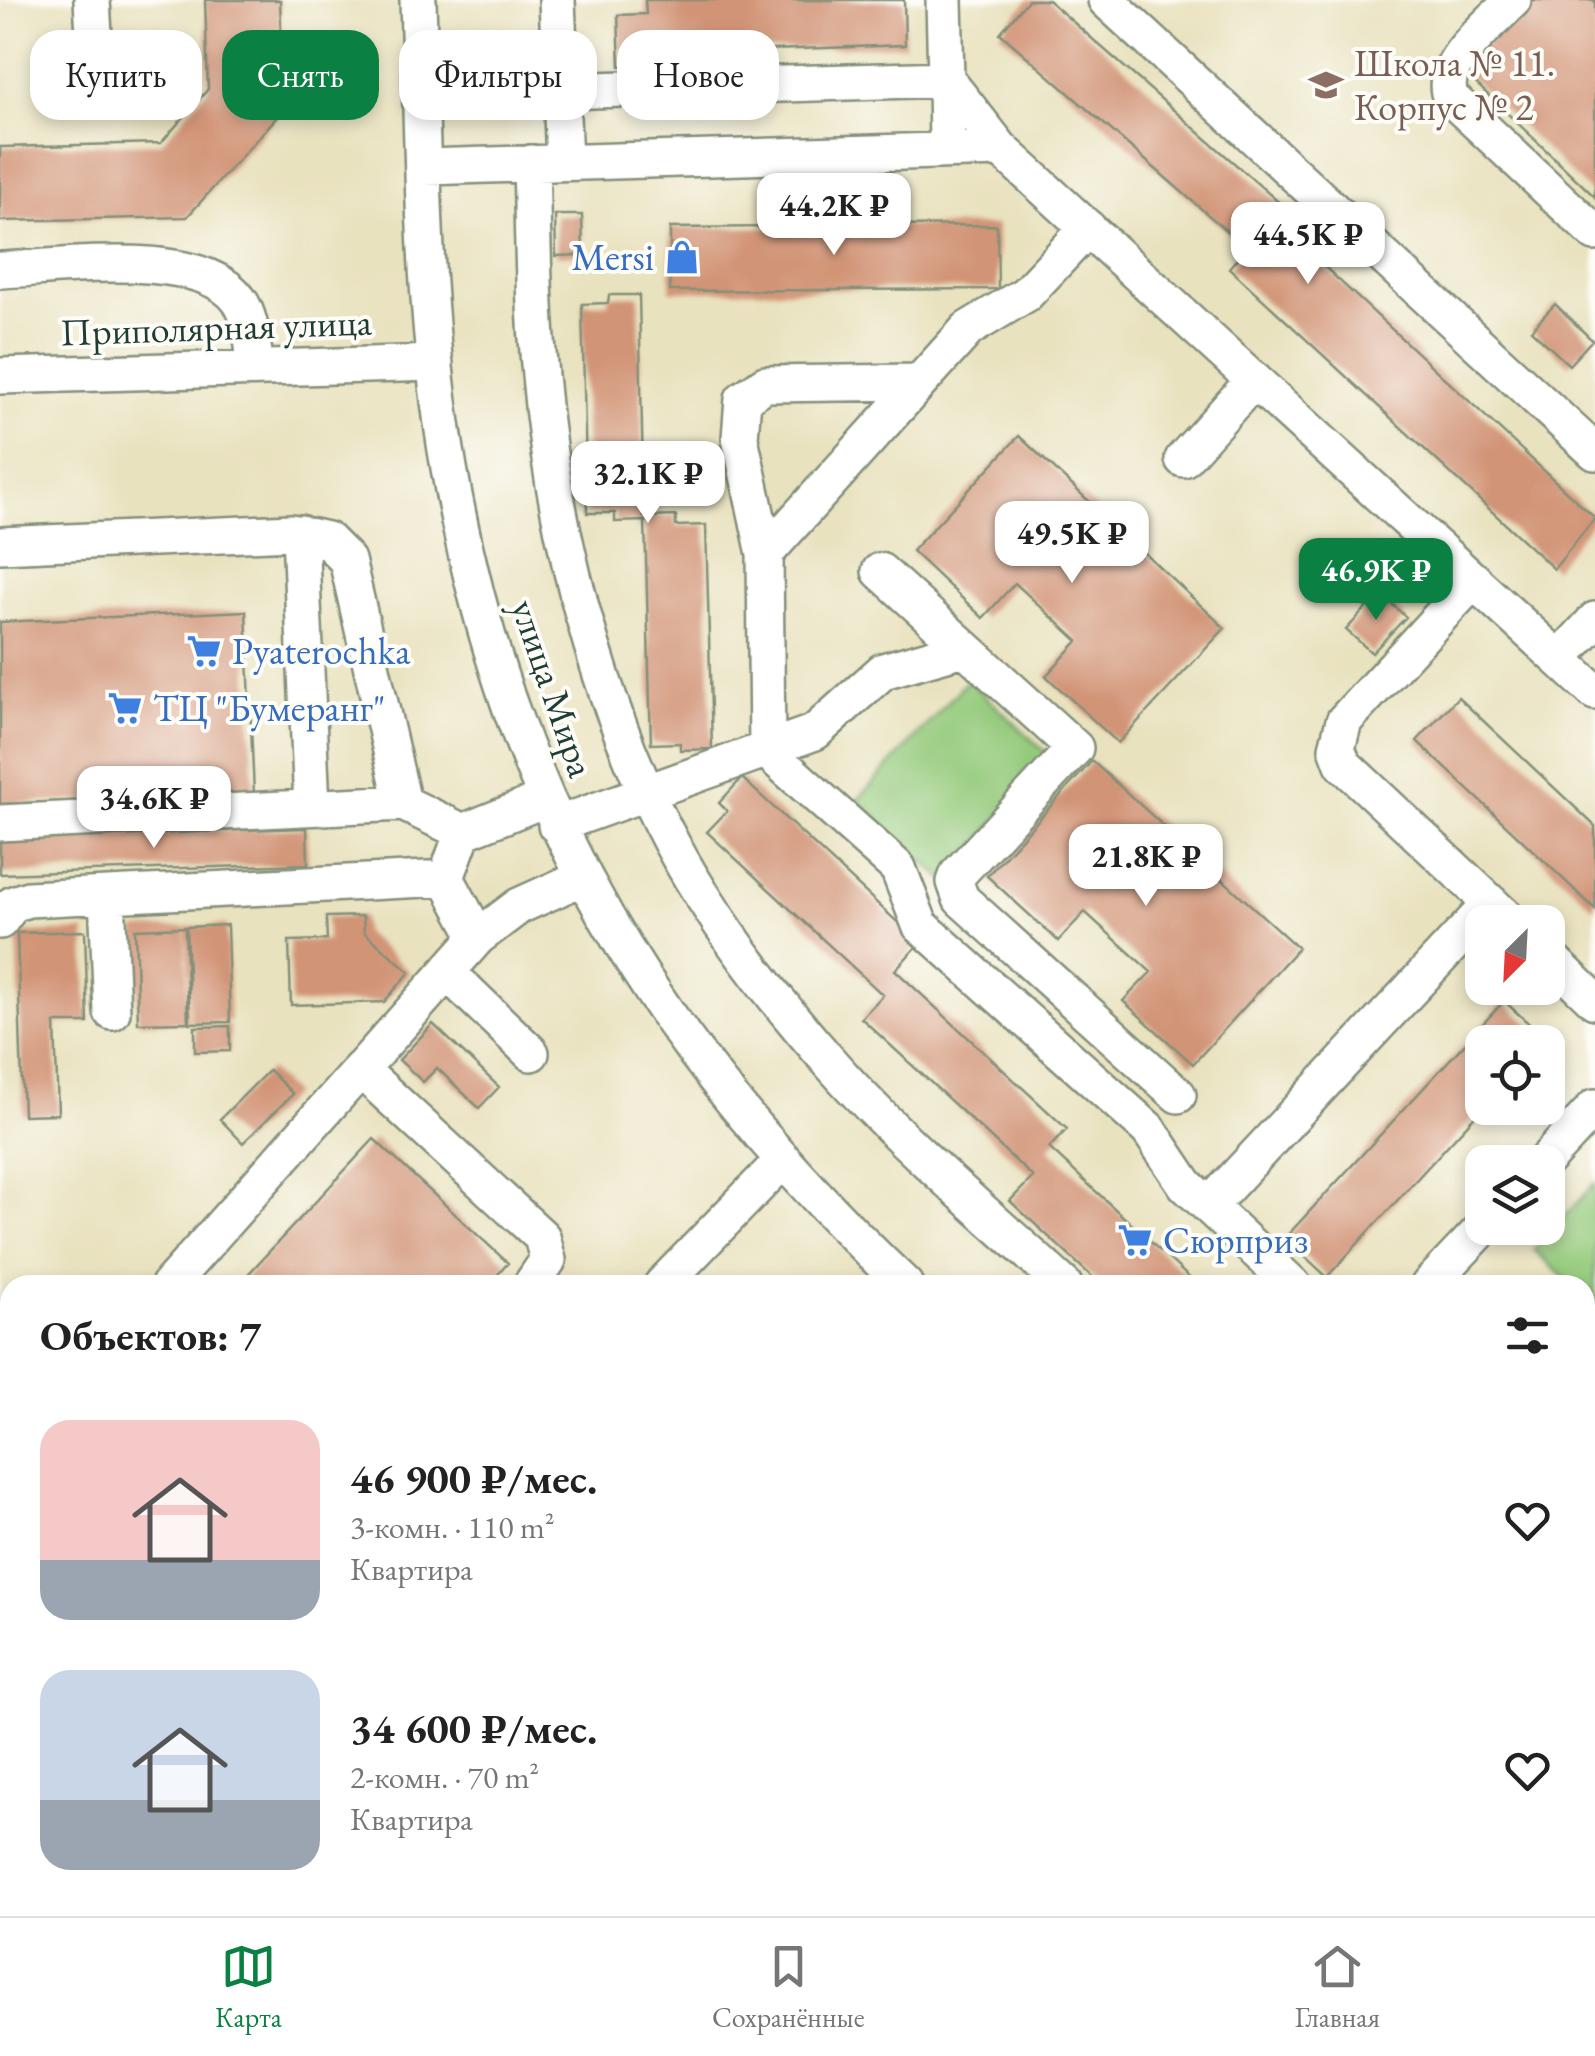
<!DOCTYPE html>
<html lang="ru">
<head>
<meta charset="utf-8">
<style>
  :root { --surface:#fff; --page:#f2f2f2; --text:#222; --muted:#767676; --line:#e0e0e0; --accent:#0b8043 }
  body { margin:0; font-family:"EB Garamond",serif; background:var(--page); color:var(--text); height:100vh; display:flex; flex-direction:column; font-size:38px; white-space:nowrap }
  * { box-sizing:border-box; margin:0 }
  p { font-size:32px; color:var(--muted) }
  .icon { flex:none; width:55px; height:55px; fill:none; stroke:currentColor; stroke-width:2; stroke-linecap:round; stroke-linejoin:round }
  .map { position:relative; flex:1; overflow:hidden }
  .sheet { position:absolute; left:0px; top:1275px; width:1595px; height:642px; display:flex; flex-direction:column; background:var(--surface); border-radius:30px 30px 0 0; box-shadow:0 5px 15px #0003 }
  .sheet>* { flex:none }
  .guide { position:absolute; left:30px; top:30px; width:1000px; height:90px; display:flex; gap:20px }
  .needle { width:65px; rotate:204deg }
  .fabs { position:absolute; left:1465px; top:905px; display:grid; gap:20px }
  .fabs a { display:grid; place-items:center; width:100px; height:100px; border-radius:20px; background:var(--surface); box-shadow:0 5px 15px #0003; font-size:50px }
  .price { position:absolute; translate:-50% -85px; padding:0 22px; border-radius:20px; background:#fff; color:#222; font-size:32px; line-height:65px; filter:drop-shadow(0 2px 5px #0008) }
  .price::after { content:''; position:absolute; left:50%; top:60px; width:30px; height:22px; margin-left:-15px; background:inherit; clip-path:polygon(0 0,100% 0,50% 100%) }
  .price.selected { background:var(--accent); color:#fff }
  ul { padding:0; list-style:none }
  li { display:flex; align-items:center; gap:30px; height:250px; padding:0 40px }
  li span { display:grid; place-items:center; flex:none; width:280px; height:200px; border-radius:30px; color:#555 }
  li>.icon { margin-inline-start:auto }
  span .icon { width:120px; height:120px; fill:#fffc; stroke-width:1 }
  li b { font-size:42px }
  h2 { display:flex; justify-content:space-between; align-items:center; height:120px; padding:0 40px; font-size:42px }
  .chip { padding:0 35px; border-radius:30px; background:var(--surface); box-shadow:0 5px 15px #0003; font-size:35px; line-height:90px }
  .chip.selected { background:var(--accent); color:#fff }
  .tabs { display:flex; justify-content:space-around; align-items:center; height:140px; border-top:2px solid var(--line); background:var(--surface); font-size:28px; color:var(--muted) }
  .tabs a { display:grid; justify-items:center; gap:5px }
  .tabs .selected { color:var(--accent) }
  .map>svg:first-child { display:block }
  .green { fill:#94ca7c; stroke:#5a8458; stroke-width:2.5 }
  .building { fill:#d29477 }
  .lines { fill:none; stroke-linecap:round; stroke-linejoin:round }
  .minor-casing { stroke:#84907a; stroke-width:40 }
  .minor { stroke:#fff; stroke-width:35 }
  .labels { text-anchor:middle; stroke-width:8; stroke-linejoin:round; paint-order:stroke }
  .education-label { font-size:38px; fill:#785e54; stroke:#fdfcf7; text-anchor:start }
  .shop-label { font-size:38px; fill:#366cbe; stroke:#fdfcf7; text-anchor:start }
  .street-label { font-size:38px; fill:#1f3d34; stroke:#fdfcf7 }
</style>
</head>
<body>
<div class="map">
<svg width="1595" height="1916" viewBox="0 0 1595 1916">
  <rect width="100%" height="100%" fill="#fdfcf7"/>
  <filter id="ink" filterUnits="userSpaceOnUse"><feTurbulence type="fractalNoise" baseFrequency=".01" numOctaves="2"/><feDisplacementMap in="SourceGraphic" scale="20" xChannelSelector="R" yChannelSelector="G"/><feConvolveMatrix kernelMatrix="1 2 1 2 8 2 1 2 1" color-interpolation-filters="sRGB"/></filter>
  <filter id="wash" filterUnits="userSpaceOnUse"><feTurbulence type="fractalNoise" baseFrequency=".0048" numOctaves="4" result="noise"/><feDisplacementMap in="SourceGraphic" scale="40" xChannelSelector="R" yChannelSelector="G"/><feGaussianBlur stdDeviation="2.25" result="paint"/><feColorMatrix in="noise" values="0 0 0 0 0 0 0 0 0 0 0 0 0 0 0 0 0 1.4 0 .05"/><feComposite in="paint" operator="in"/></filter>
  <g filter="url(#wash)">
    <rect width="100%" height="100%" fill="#e9e2bf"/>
    <path class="green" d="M 968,680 L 1053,759 L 943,879 L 857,801 Z
      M 1595,1183 L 1595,1306 L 1585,1296 L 1585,1285 L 1572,1285 L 1534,1250 Z"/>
    <g id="blocks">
      <path class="building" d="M 205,0 L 280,0 L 284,109 L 187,217 L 0,221 L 0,147 L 161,143 L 208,89 Z
        M 645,0 L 904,0 L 905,45 L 692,53 L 693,76 L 638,78 L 637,65 L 620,66 L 618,15 L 646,14 Z
        M 1028,0 L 1048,0 L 1282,205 L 1271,217 L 1595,518 L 1554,569 L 1229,268 L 1246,248 L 1000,33 Z
        M 1528,0 L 1595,0 L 1595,197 L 1462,70 Z
        M 555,215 L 582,215 L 583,255 L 556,256 Z
        M 997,225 L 998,289 L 670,291 L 670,228 Z
        M 609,295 L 639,295 L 644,517 L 676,516 L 676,526 L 706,525 L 712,749 L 680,750 L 680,743 L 651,744 L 645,521 L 615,522 L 615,513 L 587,513 L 582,304 L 608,303 Z
        M 1555,304 L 1592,340 L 1569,365 L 1531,330 Z
        M 1019,436 L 1225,628 L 1118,743 L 1046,676 L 1078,641 L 1015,583 L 983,618 L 912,551 Z
        M 1380,593 L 1406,617 L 1372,653 L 1346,630 Z
        M 246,611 L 254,794 L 0,804 L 0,622 Z
        M 1458,697 L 1595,826 L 1595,909 L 1417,741 Z
        M 1092,761 L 1298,948 L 1193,1064 L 1123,1001 L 1151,972 L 1085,912 L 1058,941 L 987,876 Z
        M 742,778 L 920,943 L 895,970 L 1067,1129 L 1049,1148 L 1197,1285 L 1101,1285 L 1010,1201 L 1033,1177 L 861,1018 L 883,995 L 707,832 L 727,811 L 719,803 Z
        M 307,828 L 308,864 L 0,874 L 0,838 Z
        M 363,916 L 364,932 L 410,972 L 384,1002 L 291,1005 L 289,941 L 327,940 L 326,917 Z
        M 227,925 L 230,1022 L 190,1023 L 186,927 Z
        M 185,927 L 188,1022 L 138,1023 L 135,929 Z
        M 85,931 L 88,1023 L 55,1023 L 58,1114 L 23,1115 L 17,933 Z
        M 1504,1001 L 1546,1039 L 1482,1042 L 1482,1108 L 1327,1277 L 1285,1238 Z
        M 433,1024 L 499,1087 L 479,1108 L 437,1068 L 423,1082 L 399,1060 Z
        M 230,1026 L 230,1051 L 195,1052 L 195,1027 Z
        M 269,1070 L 293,1094 L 243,1143 L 220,1119 Z
        M 374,1139 L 508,1263 L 488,1285 L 238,1285 Z
        M 0,1460 L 10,1469 L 10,1522 L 0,1513 Z
        M 0,1567 L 10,1576 L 10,1665 L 0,1656 Z
        M 1585,1636 L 1595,1646 L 1595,1724 L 1585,1715 Z
        M 99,1908 L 132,1908 L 132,1916 L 99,1916 Z
        M 201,1908 L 261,1908 L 271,1916 L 194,1916 Z
        M 339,1908 L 431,1908 L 440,1916 L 349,1916 Z
        M 746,1908 L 790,1908 L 783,1916 L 756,1916 Z
        M 864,1908 L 1068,1908 L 1060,1916 L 856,1916 Z"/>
    </g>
  </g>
  <g filter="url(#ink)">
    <use href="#blocks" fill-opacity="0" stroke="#84907a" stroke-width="2.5"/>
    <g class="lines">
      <g class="minor-casing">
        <path id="minor" d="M 92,0 L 95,52
          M 418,0 C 423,156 422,314 449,468 C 509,812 655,1047 905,1285
          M 557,0 L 564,162
          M 944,0 L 946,79 L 1001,149 L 1559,659
          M 1106,0 L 1595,452
          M 1513,0 C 1492,23 1435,65 1451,98 L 1595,233
          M 561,91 L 946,79 L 947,150
          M 531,163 C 533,234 533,305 540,375 C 554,543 609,749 700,892 C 739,954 785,1012 833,1066 C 903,1145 987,1214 1064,1285
          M 425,167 L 1001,149
          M 1088,228 L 1026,294 L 968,329 L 765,554 L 767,751 L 898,868 L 920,925 L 1149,1130 L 1186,1185 L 1293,1285
          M 0,270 C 61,268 200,246 239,300 C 252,318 252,345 256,367
          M 0,376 L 435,363
          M 1183,459 L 1254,380
          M 300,533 L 312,807
          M 0,545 L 291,532 L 327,540 L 347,560 L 403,803
          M 765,554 L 740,438 L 743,399 L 765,384 L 918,382
          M 880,571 L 1075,748 L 958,874 L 955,882 L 961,899 L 1178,1095
          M 1474,580 L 1344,721 L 1337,748 L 1343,764 L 1511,922
          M 1595,620 L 1559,659 L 1595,692
          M 0,823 L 403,803 L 463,832 L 446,878 L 478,937 L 519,906 L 581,878
          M 556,825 L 815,732 L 883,671 L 964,648
          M 463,832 L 545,799
          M 107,896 L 112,1012
          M 0,921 L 13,904 L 28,899 L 446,878
          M 1548,956 L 1595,1001
          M 447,972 L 531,1053
          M 360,1069 L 542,1237 L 548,1260 L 531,1285
          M 1544,1162 L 1595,1107
          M 1209,1206 L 1491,903
          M 169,1285 L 478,937
          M 662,1285 L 783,1160
          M 1429,1285 L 1483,1228
          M 1585,1405 L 1595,1415
          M 0,1540 L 10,1549
          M 1585,1545 L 1595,1554
          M 0,1679 L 10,1689
          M 1585,1770 L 1595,1779
          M 0,1813 L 10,1811
          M 304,1908 L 314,1916
          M 476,1908 L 485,1916
          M 716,1908 L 717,1916
          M 1313,1908 L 1323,1916
          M 1574,1908 L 1584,1916
          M 157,1916 L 163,1908
          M 1152,1916 L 1160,1908"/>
      </g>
      <use href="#minor" class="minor"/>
    </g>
  </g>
  <defs>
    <g id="school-bare" transform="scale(2.7)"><path d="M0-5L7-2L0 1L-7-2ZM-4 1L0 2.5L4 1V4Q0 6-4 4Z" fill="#8d6e63" stroke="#fdfcf7" stroke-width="2.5" paint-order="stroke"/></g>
    <g id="shop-bare" transform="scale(2.7)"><path d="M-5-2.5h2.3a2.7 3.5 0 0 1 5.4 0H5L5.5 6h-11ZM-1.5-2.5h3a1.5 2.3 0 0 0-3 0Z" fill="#3f7fe0" stroke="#fdfcf7" stroke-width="2.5" paint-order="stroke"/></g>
    <g id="supermarket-bare" transform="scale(2.7)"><path d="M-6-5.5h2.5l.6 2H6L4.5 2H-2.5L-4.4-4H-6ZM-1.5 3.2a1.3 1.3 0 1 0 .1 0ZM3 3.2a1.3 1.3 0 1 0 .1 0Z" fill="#3f7fe0" stroke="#fdfcf7" stroke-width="2.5" paint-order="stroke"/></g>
  </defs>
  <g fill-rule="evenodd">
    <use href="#school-bare" x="1326" y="85"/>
    <use href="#shop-bare" x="682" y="257"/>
    <use href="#supermarket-bare" x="204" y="651"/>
    <use href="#supermarket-bare" x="125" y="708"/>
    <use href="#supermarket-bare" x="1135" y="1240"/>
  </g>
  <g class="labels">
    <g class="education-label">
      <text x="1354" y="76">Школа № 11.<tspan x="1354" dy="44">Корпус № 2</tspan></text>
    </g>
    <g class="shop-label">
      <text x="654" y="270" text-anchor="end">Mersi</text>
      <text x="232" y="664">Pyaterochka</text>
      <text x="153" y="721">ТЦ "Бумеранг"</text>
      <text x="1163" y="1253">Сюрприз</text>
    </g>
    <g class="street-label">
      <text transform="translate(216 327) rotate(-2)" y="13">Приполярная улица</text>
      <text transform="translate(553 688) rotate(71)" y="13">улица Мира</text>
    </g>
  </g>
</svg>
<div class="fabs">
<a><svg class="needle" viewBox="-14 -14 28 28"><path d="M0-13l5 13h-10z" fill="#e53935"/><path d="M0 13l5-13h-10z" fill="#767676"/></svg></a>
<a><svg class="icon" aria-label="locate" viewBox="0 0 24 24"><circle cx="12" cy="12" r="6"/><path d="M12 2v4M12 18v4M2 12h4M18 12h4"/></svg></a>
<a><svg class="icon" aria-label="layers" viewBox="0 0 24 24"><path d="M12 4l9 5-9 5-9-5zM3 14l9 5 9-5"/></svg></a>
</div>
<b class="price" style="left:834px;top:258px">44.2K ₽</b>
<b class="price" style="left:1308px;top:287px">44.5K ₽</b>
<b class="price" style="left:648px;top:526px">32.1K ₽</b>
<b class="price" style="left:1072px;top:586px">49.5K ₽</b>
<b class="price selected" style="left:1376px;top:623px">46.9K ₽</b>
<b class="price" style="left:154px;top:851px">34.6K ₽</b>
<b class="price" style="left:1146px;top:909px">21.8K ₽</b>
<div class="guide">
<a class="chip">Купить</a>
<a class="chip selected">Снять</a>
<a class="chip">Фильтры</a>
<a class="chip">Новое</a>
</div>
<section class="sheet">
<h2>Объектов: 7<svg class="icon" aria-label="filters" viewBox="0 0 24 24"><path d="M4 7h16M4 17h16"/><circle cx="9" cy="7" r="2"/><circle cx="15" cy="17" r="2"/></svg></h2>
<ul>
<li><span style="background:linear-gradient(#f6c9c9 70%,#9aa5b1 0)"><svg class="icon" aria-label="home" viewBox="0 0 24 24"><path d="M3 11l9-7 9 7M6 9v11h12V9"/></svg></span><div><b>46 900 ₽/мес.</b><p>3-комн. · 110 m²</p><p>Квартира</p></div><svg class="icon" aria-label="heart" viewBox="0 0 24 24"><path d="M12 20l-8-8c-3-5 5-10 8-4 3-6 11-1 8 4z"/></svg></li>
<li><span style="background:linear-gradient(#c9d6e8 65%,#9aa5b1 0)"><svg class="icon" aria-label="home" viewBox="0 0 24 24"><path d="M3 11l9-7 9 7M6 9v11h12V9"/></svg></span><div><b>34 600 ₽/мес.</b><p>2-комн. · 70 m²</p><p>Квартира</p></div><svg class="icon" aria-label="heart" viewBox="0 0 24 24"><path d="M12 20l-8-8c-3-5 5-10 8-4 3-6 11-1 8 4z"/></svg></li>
</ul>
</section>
</div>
<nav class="tabs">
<a class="selected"><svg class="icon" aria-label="map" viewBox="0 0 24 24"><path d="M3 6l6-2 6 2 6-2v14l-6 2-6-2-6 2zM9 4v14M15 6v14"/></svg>Карта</a>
<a><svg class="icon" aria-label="saved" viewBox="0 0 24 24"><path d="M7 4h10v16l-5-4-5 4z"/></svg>Сохранённые</a>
<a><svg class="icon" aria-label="home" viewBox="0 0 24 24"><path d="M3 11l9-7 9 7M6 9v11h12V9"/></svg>Главная</a>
</nav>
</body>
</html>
